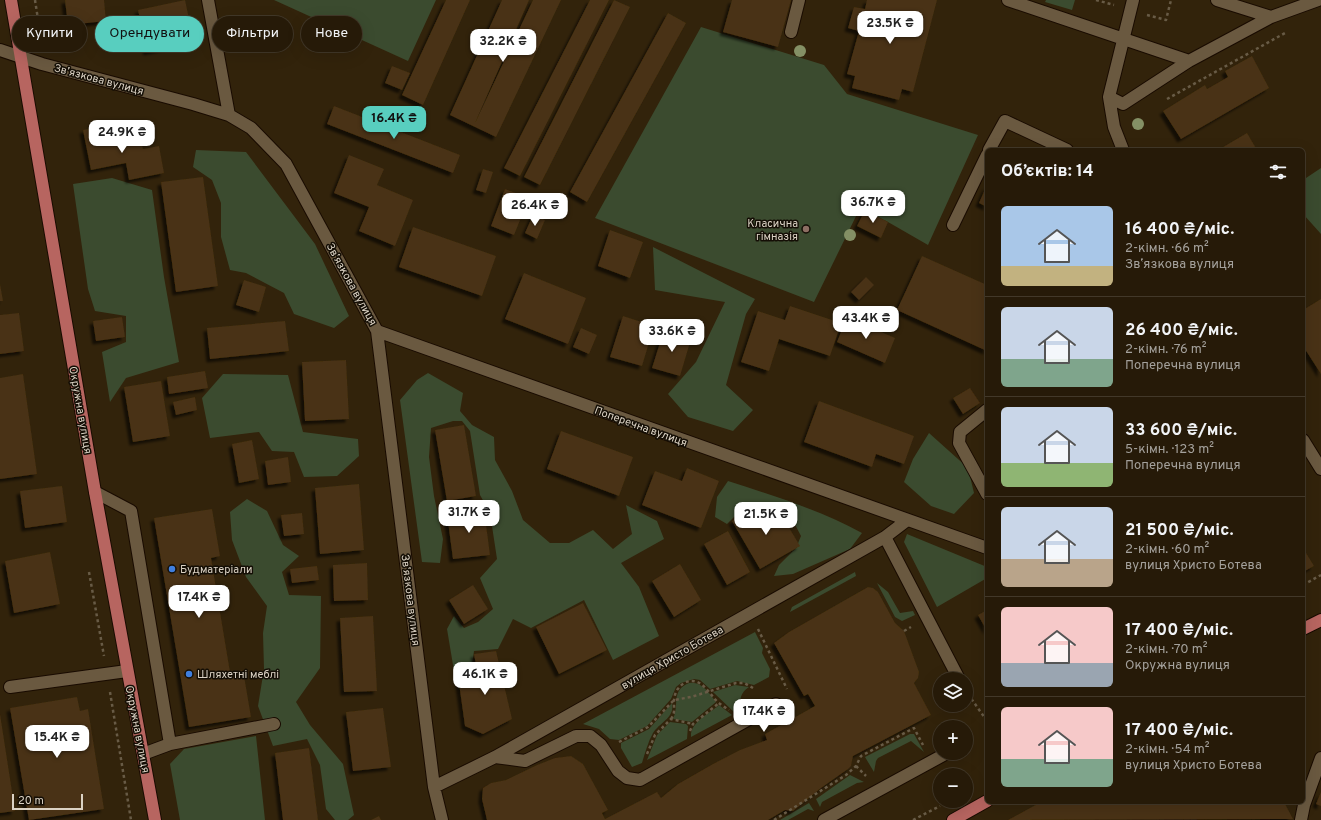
<!DOCTYPE html>
<html lang="uk">
<head>
<meta charset="utf-8">
<style>
  :root { --surface:#261a08; --page:#2e2312; --text:#f1f3f6; --muted:#a4a19c; --line:#423829; --accent:#58cebf }
  body { margin:0; font-family:Overpass,sans-serif; background:var(--page); color:var(--text); height:100vh; display:flex; flex-direction:column; font-size:15px; white-space:nowrap }
  * { box-sizing:border-box; margin:0 }
  p { font-size:13px; color:var(--muted) }
  .icon { flex:none; width:22px; height:22px; fill:none; stroke:currentColor; stroke-width:2; stroke-linecap:round; stroke-linejoin:round }
  .map { position:relative; flex:1; overflow:hidden }
  .sheet { position:absolute; left:985px; top:148px; width:320px; height:656px; display:flex; flex-direction:column; background:var(--surface); border-radius:6px; box-shadow:0 4px 16px #0002,0 0 0 1px var(--line) }
  .sheet>* { flex:none }
  .hud { position:absolute; left:12px; top:16px; width:380px; height:36px; display:flex; gap:8px }
  .buttons { position:absolute; left:933px; top:672px; display:grid; gap:8px }
  .buttons a { display:grid; place-items:center; width:40px; height:40px; border-radius:50%; background:var(--surface); box-shadow:0 4px 16px #0002,0 0 0 1px var(--line); font-size:20px }
  .scale { position:absolute; left:12px; bottom:10px; width:71px; box-sizing:border-box; padding-left:4px; border:2px solid #dbd2c4; border-top:0; font-size:11px; line-height:14px; white-space:nowrap; color:#dbd2c4; -webkit-text-stroke:3px #140e05; paint-order:stroke }
  .price { position:absolute; translate:-50% -34px; padding:0 9px; border-radius:8px; background:#fff; color:#222; font-size:13px; line-height:26px; filter:drop-shadow(0 1px 2px #0008) }
  .price::after { content:''; position:absolute; left:50%; top:24px; width:12px; height:9px; margin-left:-6px; background:inherit; clip-path:polygon(0 0,100% 0,50% 100%) }
  .price.selected { background:var(--accent); color:#111 }
  ul { padding:0; list-style:none }
  li { display:flex; align-items:center; gap:12px; height:100px; padding:0 16px }
  li+li { border-top:1px solid var(--line) }
  li span { display:grid; place-items:center; flex:none; width:112px; height:80px; border-radius:6px; color:#555 }
  li>.icon { margin-inline-start:auto }
  span .icon { width:48px; height:48px; fill:#fffc; stroke-width:1 }
  li b { font-size:17px }
  h2 { display:flex; justify-content:space-between; align-items:center; height:48px; padding:0 16px; font-size:17px }
  .tag { padding:0 14px; border-radius:18px; background:var(--surface); box-shadow:0 4px 16px #0002,0 0 0 1px var(--line); font-size:14px; line-height:36px }
  .tag.selected { background:var(--accent); color:#111 }
  .map>svg:first-child { display:block }
  .green { fill:#3b4b2f }
  .building { fill:#483213; filter:url(#shadow) }
  .lines { fill:none; stroke-linecap:round; stroke-linejoin:round }
  .minor-casing { stroke:#190b00; stroke-width:14 }
  .major-casing { stroke:#190b00; stroke-width:14 }
  .path { stroke:#685b46; stroke-width:2.5; stroke-dasharray:3 3; stroke-linecap:butt }
  .minor { stroke:#6a5940; stroke-width:12 }
  .major { stroke:#b76560; stroke-width:12 }
  .tree { fill:#849065 }
  .education-dot { fill:#8d6e63; stroke:#140e05; stroke-width:1.5 }
  .shop-dot { fill:#3f7fe0; stroke:#140e05; stroke-width:1.5 }
  .labels { text-anchor:middle; stroke-width:3; stroke-linejoin:round; paint-order:stroke }
  .street-label { font-size:11px; fill:#dbd2c4; stroke:#140e05 }
  .poi-label { font-size:11px; fill:#dbd2c4; stroke:#140e05; text-anchor:start }
</style>
</head>
<body>
<div class="map">
<svg width="1321" height="820" viewBox="0 0 1321 820">
  <defs>
    <filter id="shadow"><feDropShadow dx="-3.5" dy="3.5" stdDeviation="1" flood-color="#0009"/></filter>
  </defs>
  <rect width="100%" height="100%" fill="#32230b"/>
  <path class="green" d="M 274,0 L 436,0 L 408,61 Z
    M 1046,0 L 1075,0 L 1072,10 L 1045,2 Z
    M 701,27 L 824,65 L 847,94 L 978,135 L 928,245 L 888,222 L 860,208 L 814,302 L 595,218 Z
    M 196,150 L 246,152 L 315,244 L 349,316 L 334,328 L 294,314 L 284,293 L 246,273 L 230,270 L 221,237 L 221,203 L 212,180 L 193,167 Z
    M 1321,168 L 1321,234 L 1304,215 L 1303,180 Z
    M 112,178 L 152,190 L 164,277 L 179,362 L 126,378 L 110,402 L 102,352 L 126,342 L 126,316 L 95,311 L 88,289 L 73,184 Z
    M 653,247 L 755,299 L 746,314 L 726,385 L 753,410 L 733,431 L 688,417 L 668,394 L 696,362 L 725,302 L 655,290 Z
    M 428,373 L 463,393 L 460,411 L 472,425 L 494,437 L 495,460 L 512,491 L 523,520 L 550,543 L 569,543 L 593,530 L 613,549 L 632,534 L 626,505 L 657,521 L 664,539 L 621,563 L 639,587 L 659,636 L 613,660 L 584,600 L 531,628 L 513,619 L 498,649 L 474,651 L 472,665 L 455,677 L 447,629 L 454,616 L 464,628 L 478,622 L 493,609 L 480,578 L 497,559 L 490,513 L 480,495 L 470,431 L 462,421 L 453,421 L 431,428 L 429,457 L 434,496 L 443,539 L 440,563 L 422,562 L 400,400 L 417,380 Z
    M 223,374 L 288,375 L 303,432 L 358,439 L 359,456 L 337,476 L 304,477 L 294,452 L 272,451 L 259,432 L 210,438 L 202,398 Z
    M 929,433 L 968,468 L 974,493 L 954,514 L 931,506 L 904,482 L 913,459 Z
    M 728,481 C 774,496 820,510 862,533 L 850,549 L 793,574 L 774,576 L 779,565 L 796,548 L 801,536 L 791,517 L 777,504 L 758,503 L 736,515 L 727,524 L 715,517 L 717,497 Z
    M 247,499 L 267,511 L 283,545 L 299,556 L 282,572 L 289,595 L 321,596 L 320,668 L 296,702 L 310,725 L 343,764 L 354,815 L 348,820 L 335,820 L 326,809 L 320,765 L 307,739 L 273,746 L 258,706 L 264,669 L 263,633 L 267,606 L 246,577 L 232,540 L 230,512 Z
    M 907,534 L 987,567 L 987,578 L 937,607 L 904,542 Z
    M 855,572 L 856,576 L 790,612 L 792,607 Z
    M 877,583 L 888,592 L 900,613 L 913,611 L 915,615 L 902,621 L 895,617 Z
    M 755,632 L 763,648 L 762,653 L 770,669 L 769,677 L 754,685 L 737,681 L 710,689 L 700,680 L 694,679 L 681,683 L 676,687 L 671,699 L 647,726 L 619,740 L 610,739 L 599,729 L 583,724 Z
    M 689,683 C 702,681 709,693 716,702 L 692,722 L 673,719 C 680,705 670,691 689,683 Z
    M 735,685 L 749,687 C 740,693 740,699 740,709 L 735,713 L 713,692 Z
    M 672,703 C 675,718 660,722 653,733 C 648,742 645,753 642,763 L 632,767 L 621,748 L 621,743 L 649,729 Z
    M 719,705 L 732,715 L 691,737 C 690,722 709,714 719,705 Z
    M 670,722 L 686,724 L 688,726 L 687,739 L 647,760 L 657,735 Z
    M 910,734 L 914,734 L 924,752 L 911,741 L 878,758 L 876,761 L 874,772 L 865,757 Z
    M 256,736 L 265,820 L 180,820 L 170,764 L 184,749 Z
    M 850,775 L 864,782 L 857,783 L 822,802 L 820,807 L 816,799 Z
    M 809,803 L 814,811 L 808,809 L 788,820 L 780,820 Z"/>
  <path class="building" d="M 65,0 L 104,0 L 106,21 L 68,25 Z
    M 185,0 L 194,42 L 147,52 L 138,10 Z
    M 446,0 L 470,0 L 423,105 L 402,95 Z
    M 502,0 L 529,0 L 475,123 L 533,0 L 561,0 L 496,137 L 450,115 Z
    M 590,0 L 609,0 L 520,176 L 504,168 Z
    M 614,0 L 630,7 L 540,185 L 524,177 Z
    M 732,0 L 791,0 L 778,47 L 723,32 Z
    M 867,0 L 937,0 L 913,92 L 902,89 L 899,100 L 852,88 L 855,76 L 847,74 L 859,31 L 848,28 L 854,7 L 865,9 Z
    M 668,13 L 686,23 L 587,202 L 570,192 Z
    M 1252,56 L 1269,88 L 1181,139 L 1163,111 L 1205,85 L 1207,89 L 1228,77 L 1225,71 Z
    M 392,66 L 410,73 L 402,90 L 385,83 Z
    M 334,106 L 460,155 L 453,173 L 327,124 Z
    M 102,126 L 105,139 L 120,135 L 121,140 L 140,136 L 143,149 L 159,146 L 164,173 L 129,180 L 126,163 L 91,170 L 83,130 Z
    M 1247,133 L 1257,150 L 1218,150 Z
    M 349,155 L 384,169 L 377,185 L 413,200 L 395,246 L 359,231 L 369,207 L 334,193 Z
    M 483,169 L 493,172 L 486,193 L 476,190 Z
    M 203,177 L 218,286 L 176,292 L 161,182 Z
    M 987,185 L 987,207 L 979,203 Z
    M 505,189 L 529,198 L 514,235 L 491,226 Z
    M 865,210 L 888,222 L 881,238 L 857,226 Z
    M 533,215 L 545,220 L 537,239 L 525,233 Z
    M 413,227 L 496,256 L 482,296 L 399,267 Z
    M 610,230 L 643,242 L 630,278 L 598,266 Z
    M 922,256 L 987,285 L 987,351 L 897,310 Z
    M 524,273 L 586,298 L 568,344 L 505,319 Z
    M 866,277 L 874,285 L 859,300 L 851,292 Z
    M 244,280 L 266,287 L 259,312 L 236,305 Z
    M 0,284 L 3,301 L 0,301 Z
    M 1321,299 L 1321,374 L 1303,346 L 1303,310 Z
    M 790,306 L 841,323 L 830,356 L 779,339 L 769,371 L 741,362 L 758,311 L 785,320 Z
    M 19,313 L 24,351 L 0,354 L 0,315 Z
    M 623,316 L 654,326 L 642,366 L 610,357 Z
    M 122,317 L 125,337 L 96,341 L 93,321 Z
    M 847,317 L 895,338 L 885,363 L 837,342 Z
    M 285,321 L 289,351 L 210,359 L 207,328 Z
    M 581,328 L 597,335 L 589,354 L 573,347 Z
    M 664,330 L 691,339 L 680,376 L 652,368 Z
    M 346,360 L 349,419 L 305,421 L 302,362 Z
    M 205,371 L 208,388 L 169,394 L 167,377 Z
    M 23,374 L 37,474 L 0,479 L 0,378 Z
    M 161,381 L 170,436 L 133,442 L 124,387 Z
    M 970,388 L 980,403 L 963,414 L 953,398 Z
    M 195,397 L 197,410 L 176,415 L 173,402 Z
    M 819,401 L 914,436 L 904,464 L 876,454 L 872,467 L 804,442 Z
    M 464,425 L 476,496 L 447,501 L 435,430 Z
    M 561,431 L 633,457 L 619,496 L 547,469 Z
    M 252,440 L 259,479 L 239,483 L 232,444 Z
    M 288,457 L 291,482 L 268,485 L 265,461 Z
    M 687,468 L 719,481 L 701,528 L 642,505 L 655,471 L 682,481 Z
    M 359,484 L 364,550 L 320,554 L 315,488 Z
    M 62,486 L 67,522 L 25,528 L 20,491 Z
    M 755,507 L 762,519 L 778,509 L 800,546 L 760,569 L 732,521 Z
    M 212,509 L 220,556 L 211,558 L 230,672 L 243,670 L 251,717 L 189,727 L 154,518 Z
    M 484,509 L 490,555 L 453,559 L 447,514 Z
    M 302,513 L 304,534 L 284,536 L 281,515 Z
    M 728,531 L 750,572 L 727,585 L 704,544 Z
    M 1303,548 L 1314,566 L 1303,572 Z
    M 50,552 L 60,604 L 14,613 L 5,561 Z
    M 367,563 L 368,600 L 334,601 L 333,565 Z
    M 680,564 L 701,600 L 674,617 L 652,581 Z
    M 317,566 L 319,580 L 292,583 L 290,569 Z
    M 473,585 L 488,609 L 464,624 L 449,600 Z
    M 868,587 L 873,588 L 878,592 L 895,623 L 904,631 L 919,672 L 918,678 L 914,683 L 931,715 L 853,756 L 851,766 L 848,769 L 821,788 L 793,811 L 785,810 L 768,820 L 487,820 L 482,799 L 483,788 L 491,783 L 506,780 L 537,765 L 555,758 L 571,756 L 583,764 L 608,810 L 602,813 L 605,819 L 657,792 L 661,798 L 678,784 L 713,764 L 740,750 L 767,740 L 765,734 L 815,706 L 808,694 L 804,696 L 774,643 L 789,632 Z
    M 583,603 L 607,650 L 559,674 L 536,627 Z
    M 987,610 L 987,631 L 978,615 Z
    M 373,616 L 377,691 L 344,692 L 340,618 Z
    M 496,651 L 512,719 L 483,734 L 465,726 L 459,683 L 479,680 L 474,654 Z
    M 77,697 L 80,711 L 88,709 L 104,809 L 29,820 L 10,708 Z
    M 383,708 L 391,767 L 353,771 L 346,712 Z
    M 0,714 L 15,811 L 0,813 Z
    M 309,748 L 318,820 L 283,820 L 275,753 Z
    M 1321,792 L 1321,806 L 1316,804 Z
    M 1041,802 L 1284,802 L 1293,819 L 1008,820 Z
    M 379,816 L 381,820 L 371,820 Z"/>
  <g class="lines">
    <g class="minor-casing">
      <path id="minor" d="M 208,0 L 229,115
        M 1008,0 L 1189,61
        M 1217,0 L 1271,17 L 1318,0
        M 791,32 L 799,0
        M 0,50 L 42,64 L 193,104 L 229,115 L 251,128 L 286,164 L 377,331 L 434,787 L 442,820
        M 1109,97 L 1123,104 L 1189,61 L 1271,17
        M 989,150 L 1005,121 L 1067,150
        M 1123,150 L 1114,127 L 1109,97 L 1133,0
        M 953,225 L 987,155
        M 377,331 L 987,548
        M 987,410 L 960,432 L 959,443 L 987,494
        M 1303,440 L 1321,469
        M 95,492 L 131,511 L 170,744
        M 885,537 L 959,679
        M 10,687 L 127,671
        M 143,754 L 170,744 L 274,724
        M 495,757 L 525,761 L 576,736 L 590,736 L 601,745 L 618,771 L 627,778 L 640,780 L 776,704
        M 434,787 L 495,757 L 885,537 L 906,521
        M 824,820 L 947,753
        M 1301,820 L 1304,805 L 1321,758"/>
    </g>
    <g class="major-casing">
      <path id="major" d="M 11,0 L 95,492 L 155,820
        M 1303,629 L 1321,620
        M 953,820 L 987,801"/>
    </g>
    <path class="path" d="M 35,0 L 42,45
      M 1096,0 L 1114,5
      M 1147,15 L 1166,20 L 1171,0
      M 1167,99 L 1285,33
      M 89,572 L 104,656
      M 1303,585 L 1321,575
      M 758,629 L 787,689
      M 904,631 L 911,627
      M 110,692 L 131,820
      M 968,694 L 987,721
      M 671,719 C 677,711 672,704 675,695 C 676,690 680,686 684,683 C 699,676 706,689 714,698 C 718,703 724,707 729,710
      M 690,731 L 693,724 L 719,703
      M 619,742 L 648,727 L 674,700 L 691,697 L 736,683 L 744,683 L 753,688
      M 647,754 L 655,735 L 671,719 L 693,724
      M 856,766 L 866,776
      M 774,820 L 846,775 L 856,766 L 861,756 L 914,728 L 923,745
      M 913,820 L 940,806"/>
    <use href="#minor" class="minor"/>
    <use href="#major" class="major"/>
  </g>
  <g class="tree">
    <circle cx="800" cy="51" r="6"/>
    <circle cx="1138" cy="124" r="6"/>
    <circle cx="850" cy="235" r="6"/>
  </g>
  <circle class="education-dot" cx="806" cy="229" r="4"/>
  <g class="shop-dot">
    <circle cx="172" cy="569" r="4"/>
    <circle cx="189" cy="674" r="4"/>
  </g>
  <g class="labels">
    <g class="street-label">
      <text transform="translate(99 79) rotate(15)" y="4">Звʼязкова вулиця</text>
      <text transform="translate(352 284) rotate(61)" y="4">Звʼязкова вулиця</text>
      <text transform="translate(81 410) rotate(80)" y="4">Окружна вулиця</text>
      <text transform="translate(641 426) rotate(20)" y="4">Поперечна вулиця</text>
      <text transform="translate(411 600) rotate(83)" y="4">Звʼязкова вулиця</text>
      <text transform="translate(672 657) rotate(-30)" y="4">вулиця Христо Ботева</text>
      <text transform="translate(138 729) rotate(79)" y="4">Окружна вулиця</text>
    </g>
    <g class="poi-label">
      <text x="798" y="227" text-anchor="end">Класична<tspan x="798" dy="13">гімназія</tspan></text>
      <text x="180" y="573">Будматеріали</text>
      <text x="197" y="678">Шляхетні меблі</text>
    </g>
  </g>
</svg>
<div class="buttons">
<a><svg class="icon" aria-label="layers" viewBox="0 0 24 24"><path d="M12 4l9 5-9 5-9-5zM3 14l9 5 9-5"/></svg></a>
<a>+</a>
<a>−</a>
</div>
<div class="scale">20 m</div>
<b class="price" style="left:890px;top:45px">23.5K ₴</b>
<b class="price" style="left:503px;top:63px">32.2K ₴</b>
<b class="price selected" style="left:394px;top:140px">16.4K ₴</b>
<b class="price" style="left:122px;top:154px">24.9K ₴</b>
<b class="price" style="left:873px;top:224px">36.7K ₴</b>
<b class="price" style="left:535px;top:227px">26.4K ₴</b>
<b class="price" style="left:866px;top:340px">43.4K ₴</b>
<b class="price" style="left:672px;top:353px">33.6K ₴</b>
<b class="price" style="left:469px;top:534px">31.7K ₴</b>
<b class="price" style="left:766px;top:536px">21.5K ₴</b>
<b class="price" style="left:199px;top:619px">17.4K ₴</b>
<b class="price" style="left:485px;top:696px">46.1K ₴</b>
<b class="price" style="left:764px;top:733px">17.4K ₴</b>
<b class="price" style="left:57px;top:759px">15.4K ₴</b>
<div class="hud">
<a class="tag">Купити</a>
<a class="tag selected">Орендувати</a>
<a class="tag">Фільтри</a>
<a class="tag">Нове</a>
</div>
<section class="sheet">
<h2>Об’єктів: 14<svg class="icon" aria-label="filters" viewBox="0 0 24 24"><path d="M4 7h16M4 17h16"/><circle cx="9" cy="7" r="2"/><circle cx="15" cy="17" r="2"/></svg></h2>
<ul>
<li><span style="background:linear-gradient(#a9c7e8 75%,#c2b280 0)"><svg class="icon" aria-label="home" viewBox="0 0 24 24"><path d="M3 11l9-7 9 7M6 9v11h12V9"/></svg></span><div><b>16 400 ₴/міс.</b><p>2-кімн. · 66 m²</p><p>Звʼязкова вулиця</p></div></li>
<li><span style="background:linear-gradient(#c9d6e8 65%,#7fa58c 0)"><svg class="icon" aria-label="home" viewBox="0 0 24 24"><path d="M3 11l9-7 9 7M6 9v11h12V9"/></svg></span><div><b>26 400 ₴/міс.</b><p>2-кімн. · 76 m²</p><p>Поперечна вулиця</p></div></li>
<li><span style="background:linear-gradient(#c9d6e8 70%,#8fb573 0)"><svg class="icon" aria-label="home" viewBox="0 0 24 24"><path d="M3 11l9-7 9 7M6 9v11h12V9"/></svg></span><div><b>33 600 ₴/міс.</b><p>5-кімн. · 123 m²</p><p>Поперечна вулиця</p></div></li>
<li><span style="background:linear-gradient(#c9d6e8 65%,#b9a48a 0)"><svg class="icon" aria-label="home" viewBox="0 0 24 24"><path d="M3 11l9-7 9 7M6 9v11h12V9"/></svg></span><div><b>21 500 ₴/міс.</b><p>2-кімн. · 60 m²</p><p>вулиця Христо Ботева</p></div></li>
<li><span style="background:linear-gradient(#f6c9c9 70%,#9aa5b1 0)"><svg class="icon" aria-label="home" viewBox="0 0 24 24"><path d="M3 11l9-7 9 7M6 9v11h12V9"/></svg></span><div><b>17 400 ₴/міс.</b><p>2-кімн. · 70 m²</p><p>Окружна вулиця</p></div></li>
<li><span style="background:linear-gradient(#f6c9c9 65%,#7fa58c 0)"><svg class="icon" aria-label="home" viewBox="0 0 24 24"><path d="M3 11l9-7 9 7M6 9v11h12V9"/></svg></span><div><b>17 400 ₴/міс.</b><p>2-кімн. · 54 m²</p><p>вулиця Христо Ботева</p></div></li>
</ul>
</section>
</div>
</body>
</html>
